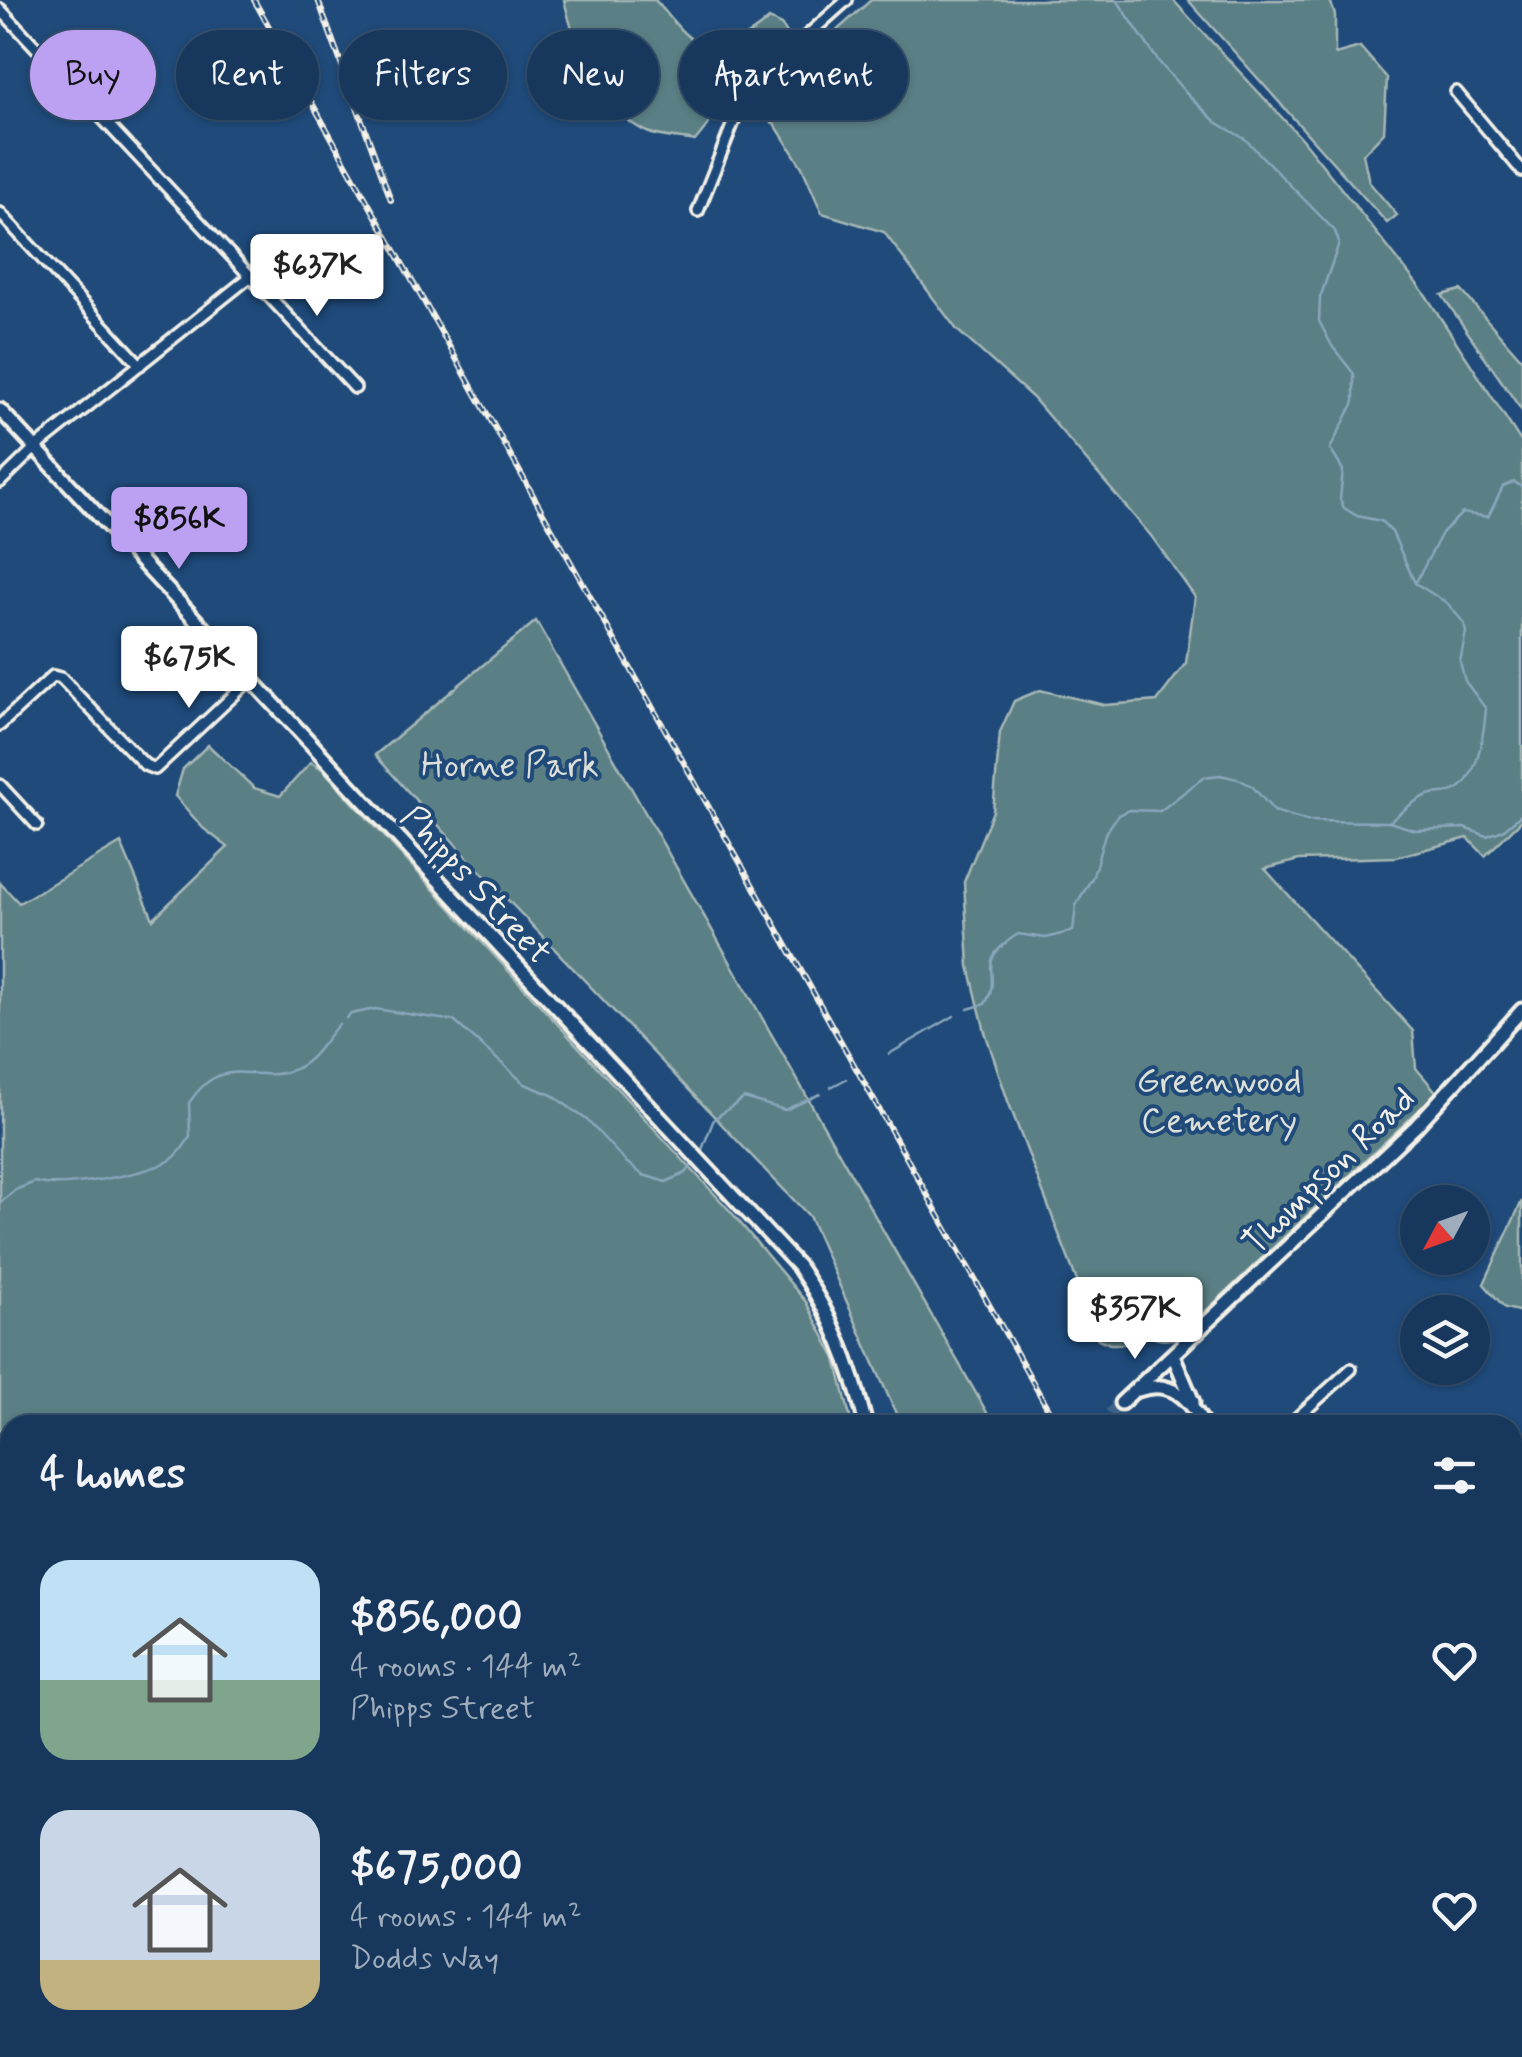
<!DOCTYPE html>
<html lang="en">
<head>
<meta charset="utf-8">
<style>
  :root { --surface:#17385c; --page:#244365; --text:#f1f3f6; --muted:#9eacbb; --line:#365272; --accent:#bca0f2 }
  body { margin:0; font-family:Mynerve,sans-serif; background:var(--page); color:var(--text); height:100vh; display:flex; flex-direction:column; font-size:38px; white-space:nowrap }
  * { box-sizing:border-box; margin:0 }
  p { font-size:32px; color:var(--muted) }
  .icon { flex:none; width:55px; height:55px; fill:none; stroke:currentColor; stroke-width:2; stroke-linecap:round; stroke-linejoin:round }
  .map { position:relative; flex:1; overflow:hidden }
  .drawer { position:absolute; left:0px; top:1415px; width:1522px; height:642px; display:flex; flex-direction:column; background:var(--surface); border-radius:30px 30px 0 0; box-shadow:0 2px 8px #0004,0 0 0 2px var(--line) }
  .drawer>* { flex:none }
  .top-card { position:absolute; left:30px; top:30px; width:1000px; height:90px; display:flex; gap:20px }
  .needle { width:65px; rotate:229deg }
  .tools { position:absolute; left:1400px; top:1185px; display:grid; gap:20px }
  .tools a { display:grid; place-items:center; width:90px; height:90px; border-radius:50%; background:var(--surface); box-shadow:0 2px 8px #0004,0 0 0 2px var(--line); font-size:50px }
  .price { position:absolute; translate:-50% -85px; padding:0 22px; border-radius:10px; background:#fff; color:#222; font-size:32px; line-height:65px; filter:drop-shadow(0 2px 5px #0008) }
  .price::after { content:''; position:absolute; left:50%; top:60px; width:30px; height:22px; margin-left:-15px; background:inherit; clip-path:polygon(0 0,100% 0,50% 100%) }
  .price.on { background:var(--accent); color:#111 }
  ul { padding:0; list-style:none }
  li { display:flex; align-items:center; gap:30px; height:250px; padding:0 40px }
  li span { display:grid; place-items:center; flex:none; width:280px; height:200px; border-radius:30px; color:#555 }
  li>.icon { margin-inline-start:auto }
  span .icon { width:120px; height:120px; fill:#fffc; stroke-width:1 }
  li b { font-size:42px }
  h2 { display:flex; justify-content:space-between; align-items:center; height:120px; padding:0 40px; font-size:42px }
  .chip { padding:0 35px; border-radius:45px; background:var(--surface); box-shadow:0 2px 8px #0004,0 0 0 2px var(--line); font-size:35px; line-height:90px }
  .chip.on { background:var(--accent); color:#111 }
  .map>svg:first-child { display:block }
  .green { fill:#5a7f84; stroke:#a7b8b6; stroke-width:2.5 }
  .lines { fill:none; stroke-linecap:round; stroke-linejoin:round }
  .stream { stroke:#8aa7bd; stroke-width:2.5 }
  .secondary-tunnel { stroke:#3f638a; stroke-width:11; stroke-dasharray:11 5.5; stroke-linecap:butt }
  .minor-casing { stroke:#f4f1e8; stroke-width:16 }
  .tertiary-casing { stroke:#f4f1e8; stroke-width:18 }
  .secondary-casing { stroke:#f4f1e8; stroke-width:19 }
  .minor { stroke:#1f4a7a; stroke-width:9 }
  .tertiary { stroke:#1f4a7a; stroke-width:10 }
  .secondary { stroke:#1f4a7a; stroke-width:11 }
  .rail-casing { stroke:#f4f1e8; stroke-width:6 }
  .rail { stroke:#1f4a7a; stroke-width:2.5; stroke-dasharray:8; stroke-linecap:butt }
  .labels { text-anchor:middle; stroke-width:8; stroke-linejoin:round; paint-order:stroke }
  .park-label { font-size:35px; fill:#dde0d9; stroke:#1f4a7a }
  .street-label { font-size:35px; fill:#f4f1e8; stroke:#1f4a7a }
</style>
</head>
<body>
<div class="map">
<svg width="1522" height="2057" viewBox="0 0 1522 2057">
  <rect width="100%" height="100%" fill="#1f4a7a"/>
  <filter id="ink" filterUnits="userSpaceOnUse"><feTurbulence type="fractalNoise" baseFrequency=".01" numOctaves="2"/><feDisplacementMap in="SourceGraphic" scale="20" xChannelSelector="R" yChannelSelector="G"/><feConvolveMatrix kernelMatrix="1 2 1 2 8 2 1 2 1" color-interpolation-filters="sRGB"/></filter>
  <g filter="url(#ink)">
    <path class="green" d="M 564,0 L 655,0 C 667,12 680,33 695,41 C 718,56 752,35 769,19 L 781,25 L 789,35 L 833,34 L 871,0 L 1173,0 L 1301,138 L 1425,294 L 1522,443 L 1522,820 L 1485,856 L 1468,838 L 1396,857 L 1299,860 L 1265,869 L 1413,1031 L 1416,1068 L 1437,1093 L 1178,1337 C 1162,1343 1151,1339 1140,1327 L 1139,1340 L 1135,1344 L 1110,1344 L 1098,1339 L 1089,1323 L 1080,1289 L 1008,1101 L 985,1032 L 969,966 L 964,882 L 993,811 L 1000,732 L 1014,701 L 1040,690 L 1105,705 L 1157,701 L 1186,663 L 1195,597 L 1152,537 L 1033,398 L 957,330 L 884,232 L 822,213 L 802,167 L 776,126 L 735,91 L 695,141 C 680,138 661,138 647,132 C 600,111 575,47 564,0 Z
      M 1188,0 L 1330,0 L 1335,15 L 1335,54 L 1360,47 L 1387,78 L 1384,132 L 1363,154 L 1369,182 L 1397,215 L 1387,223 Z
      M 1461,290 L 1522,360 L 1522,411 L 1442,295 Z
      M 536,621 L 994,1425 L 901,1425 L 809,1216 L 467,857 L 375,755 Z
      M 208,745 L 254,788 L 280,796 L 311,762 L 322,769 L 732,1213 L 806,1302 L 836,1359 L 852,1425 L 10,1425 L 10,2048 L 646,2048 L 640,2057 L 0,2057 L 0,883 L 19,903 L 121,843 L 153,919 L 228,847 L 203,828 L 175,796 L 183,769 Z
      M 1522,1201 L 1522,1312 L 1505,1308 L 1484,1284 Z
      M 1512,1851 L 1522,1859 L 1522,1994 L 1513,1983 Z
      M 831,2048 L 1004,2048 L 1014,2057 L 821,2057 Z"/>
    <g class="lines">
      <path class="stream" d="M 1117,0 L 1159,62 L 1187,94 L 1216,122 L 1245,139 L 1335,231 L 1339,243 L 1320,298 L 1319,321 L 1332,346 L 1354,374 L 1354,402 L 1330,449 L 1343,470 L 1340,499 L 1344,508 L 1357,516 L 1381,521 L 1392,532 L 1415,583 L 1447,603 L 1464,623 L 1466,632 L 1460,662 L 1465,681 L 1486,709 C 1484,731 1478,776 1458,789 C 1448,795 1438,792 1428,795 C 1413,800 1401,813 1389,822
        M 1416,582 L 1442,533 L 1462,513 L 1488,517 L 1503,487 L 1514,482 L 1522,487
        M 968,1009 L 985,1004 C 1005,970 970,965 1018,934 L 1046,938 L 1073,931 L 1076,905 L 1093,876 L 1105,834 L 1118,815 L 1129,810 L 1160,811 L 1204,777 L 1220,775 L 1238,779 L 1252,786 L 1274,811 L 1307,821 L 1389,822 L 1415,830 L 1464,828 L 1487,836 L 1503,830 L 1522,814
        M 346,1018 L 351,1014 L 375,1009 L 454,1021 L 525,1084 L 552,1095 L 587,1120 L 626,1162 L 643,1175 L 666,1182 L 686,1173 L 692,1165
        M 889,1054 L 954,1016
        M 857,1073 L 858,1072
        M 831,1087 L 846,1079
        M 701,1152 L 714,1119 L 744,1098 L 785,1110 L 820,1094
        M 0,1203 L 15,1190 L 35,1182 C 59,1190 147,1174 169,1161 C 178,1156 184,1146 190,1137 L 189,1103 C 225,1049 253,1087 295,1069 C 316,1059 324,1040 339,1024
        M 400,2057 L 402,2048"/>
      <path class="secondary-tunnel" d="M 1097,1425 L 1121,1403"/>
      <g class="minor-casing">
        <path id="minor" d="M 0,9 L 355,388
          M 1456,92 L 1522,171
          M 698,211 L 742,101 L 791,50 L 847,0
          M 0,213 L 140,365
          M 0,482 L 35,448 L 251,276
          M 0,725 L 53,676 L 61,678 L 145,765 L 155,769 L 249,681
          M 0,785 L 37,825
          M 1289,1425 L 1351,1369
          M 1512,1566 L 1522,1556
          M 1512,1742 L 1522,1733
          M 1512,1884 L 1522,1894
          M 762,2048 L 771,2057"/>
      </g>
      <g class="tertiary-casing">
        <path id="tertiary" d="M 652,2057 L 658,2048"/>
      </g>
      <g class="secondary-casing">
        <path id="secondary" d="M 0,410 L 798,1266 C 833,1317 851,1364 866,1425
          M 1173,1355 L 1193,1402
          M 1138,1390 C 1169,1379 1188,1396 1202,1422
          M 1121,1403 L 1416,1126 L 1522,1010
          M 1486,2048 L 1492,2057"/>
      </g>
      <use href="#minor" class="minor"/>
      <use href="#tertiary" class="tertiary"/>
      <use href="#secondary" class="secondary"/>
      <g class="rail-casing">
        <path id="rail" d="M 254,0 L 1057,1425
          M 318,0 L 391,200
          M 1410,2048 L 1416,2057"/>
      </g>
      <use href="#rail" class="rail"/>
    </g>
  </g>
  <g class="labels">
    <g class="park-label">
      <text x="510" y="776">Horne Park</text>
      <text x="1219" y="1092">Greenwood<tspan x="1219" dy="40">Cemetery</tspan></text>
    </g>
    <g class="street-label">
      <text transform="translate(477 884) rotate(47)" y="12">Phipps Street</text>
      <text transform="translate(1328 1170) rotate(-44)" y="12">Thompson Road</text>
    </g>
  </g>
</svg>
<div class="tools">
<a><svg class="needle" viewBox="-14 -14 28 28"><path d="M0-13l5 13h-10z" fill="#e53935"/><path d="M0 13l5-13h-10z" fill="#9eacbb"/></svg></a>
<a><svg class="icon" aria-label="layers" viewBox="0 0 24 24"><path d="M12 4l9 5-9 5-9-5zM3 14l9 5 9-5"/></svg></a>
</div>
<b class="price" style="left:317px;top:319px">$637K</b>
<b class="price on" style="left:179px;top:572px">$856K</b>
<b class="price" style="left:189px;top:711px">$675K</b>
<b class="price" style="left:1135px;top:1362px">$357K</b>
<div class="top-card">
<a class="chip on">Buy</a>
<a class="chip">Rent</a>
<a class="chip">Filters</a>
<a class="chip">New</a>
<a class="chip">Apartment</a>
</div>
<section class="drawer">
<h2>4 homes<svg class="icon" aria-label="filters" viewBox="0 0 24 24"><path d="M4 7h16M4 17h16"/><circle cx="9" cy="7" r="2"/><circle cx="15" cy="17" r="2"/></svg></h2>
<ul>
<li><span style="background:linear-gradient(#bfe0f5 60%,#7fa58c 0)"><svg class="icon" aria-label="home" viewBox="0 0 24 24"><path d="M3 11l9-7 9 7M6 9v11h12V9"/></svg></span><div><b>$856,000</b><p>4 rooms · 144 m²</p><p>Phipps Street</p></div><svg class="icon" aria-label="heart" viewBox="0 0 24 24"><path d="M12 20l-8-8c-3-5 5-10 8-4 3-6 11-1 8 4z"/></svg></li>
<li><span style="background:linear-gradient(#c9d6e8 75%,#c2b280 0)"><svg class="icon" aria-label="home" viewBox="0 0 24 24"><path d="M3 11l9-7 9 7M6 9v11h12V9"/></svg></span><div><b>$675,000</b><p>4 rooms · 144 m²</p><p>Dodds Way</p></div><svg class="icon" aria-label="heart" viewBox="0 0 24 24"><path d="M12 20l-8-8c-3-5 5-10 8-4 3-6 11-1 8 4z"/></svg></li>
</ul>
</section>
</div>
</body>
</html>
